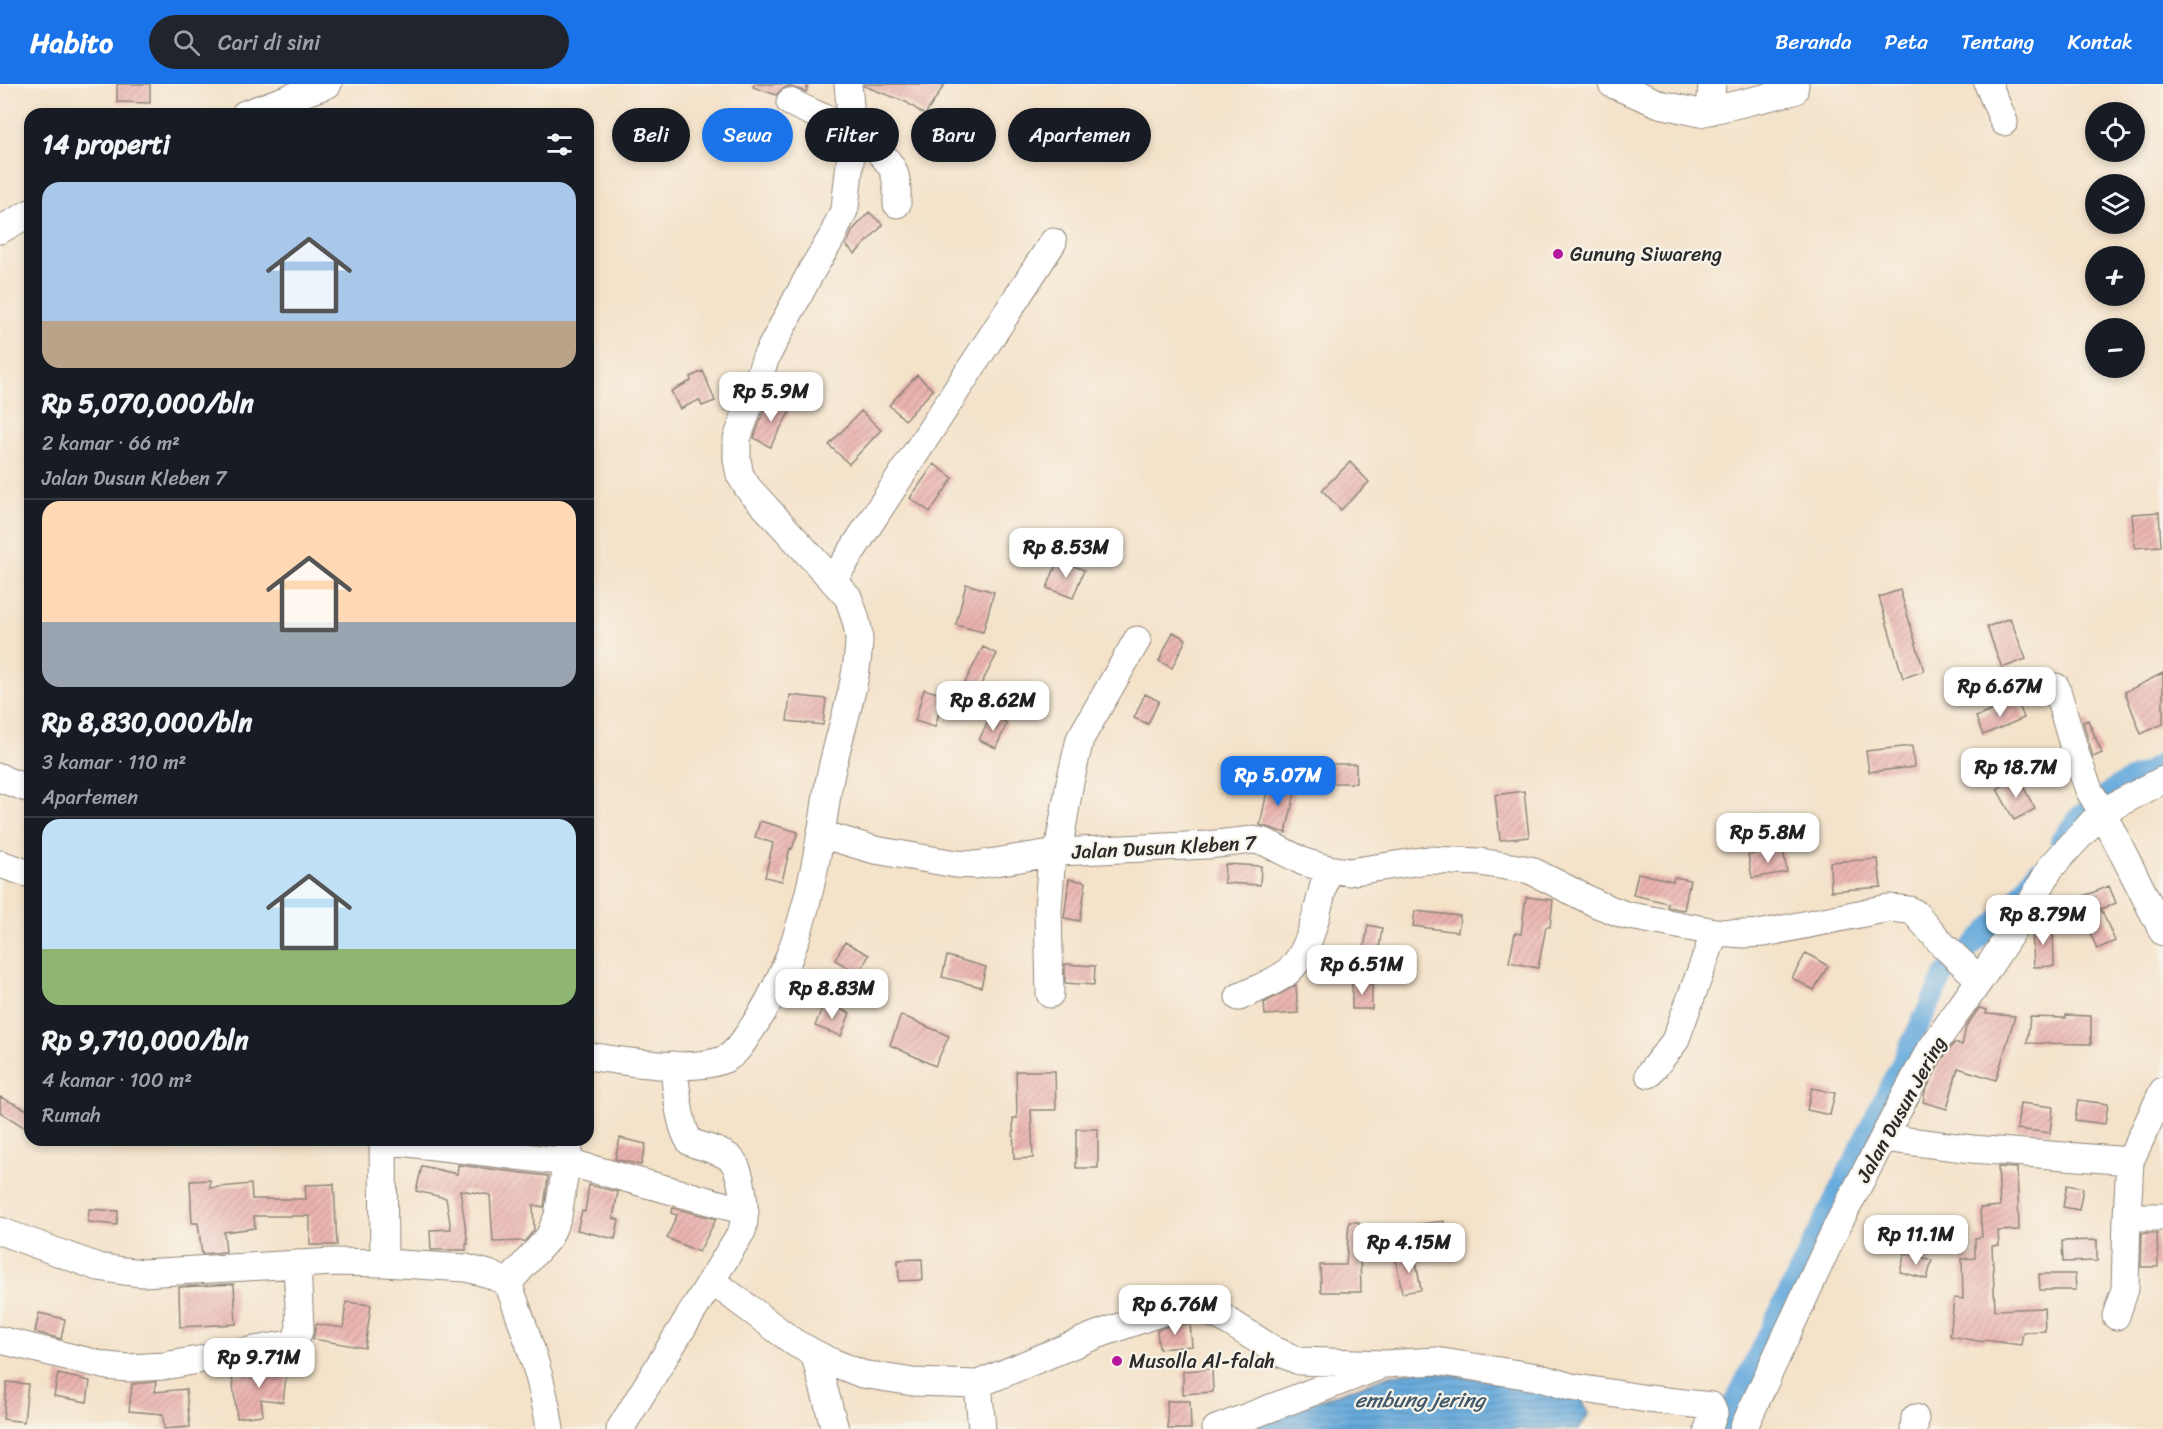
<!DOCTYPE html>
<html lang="id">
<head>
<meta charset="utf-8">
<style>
  :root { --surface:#171b24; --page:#20242c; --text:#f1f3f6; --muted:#9ea1a6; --line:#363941; --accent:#1a73e8 }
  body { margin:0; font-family:Sriracha,sans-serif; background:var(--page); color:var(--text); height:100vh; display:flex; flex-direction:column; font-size:22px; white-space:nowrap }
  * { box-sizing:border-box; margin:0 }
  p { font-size:20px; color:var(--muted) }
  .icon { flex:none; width:33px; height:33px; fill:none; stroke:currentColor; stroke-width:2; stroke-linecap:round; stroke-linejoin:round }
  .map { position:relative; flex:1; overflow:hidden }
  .details { position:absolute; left:24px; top:24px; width:570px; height:1038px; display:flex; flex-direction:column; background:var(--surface); border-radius:18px; box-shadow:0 3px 9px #0003 }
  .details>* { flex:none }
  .banner { position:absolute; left:612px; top:24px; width:570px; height:54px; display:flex; gap:12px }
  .fabs { position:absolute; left:2085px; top:18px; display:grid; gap:12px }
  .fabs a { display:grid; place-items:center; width:60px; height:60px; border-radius:50%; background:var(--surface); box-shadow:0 3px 9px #0003; font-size:30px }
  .price { position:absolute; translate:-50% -51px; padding:0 14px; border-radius:12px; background:#fff; color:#222; font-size:20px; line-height:39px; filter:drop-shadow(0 2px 3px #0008) }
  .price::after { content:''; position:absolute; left:50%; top:36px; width:18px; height:14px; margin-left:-9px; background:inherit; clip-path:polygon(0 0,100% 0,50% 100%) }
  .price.active { background:var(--accent); color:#fff }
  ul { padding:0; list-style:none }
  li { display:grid; align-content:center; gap:12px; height:318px; padding:0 18px }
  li+li { border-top:2px solid var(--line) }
  li span { display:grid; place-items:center; height:186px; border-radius:18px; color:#555 }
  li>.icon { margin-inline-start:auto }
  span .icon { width:108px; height:108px; fill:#fffc; stroke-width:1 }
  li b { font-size:26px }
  h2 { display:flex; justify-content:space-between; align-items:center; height:72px; padding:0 18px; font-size:26px }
  .chip { padding:0 21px; border-radius:27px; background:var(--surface); box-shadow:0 3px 9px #0003; font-size:21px; line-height:54px }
  .chip.active { background:var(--accent); color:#fff }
  header { display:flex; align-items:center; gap:36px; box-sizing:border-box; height:84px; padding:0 30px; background:var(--accent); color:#fff }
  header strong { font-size:28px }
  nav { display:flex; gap:33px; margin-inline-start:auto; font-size:21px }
  .search { width:420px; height:54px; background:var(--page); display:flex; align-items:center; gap:15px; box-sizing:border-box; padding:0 21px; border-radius:33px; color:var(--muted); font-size:22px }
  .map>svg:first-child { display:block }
  .water { fill:url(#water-rules); stroke:#4a6b84; stroke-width:1.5 }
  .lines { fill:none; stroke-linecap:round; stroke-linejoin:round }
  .canal { stroke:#68abdd; stroke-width:20 }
  .building { fill:url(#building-hatch) }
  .minor-casing { stroke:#90867a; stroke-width:29 }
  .minor { stroke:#fff; stroke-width:27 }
  .poi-dot { fill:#b5179e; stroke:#f7f3e8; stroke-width:2 }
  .labels { text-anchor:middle; stroke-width:4.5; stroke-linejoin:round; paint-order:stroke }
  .poi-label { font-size:20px; fill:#2b2b2b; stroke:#f7f3e8; text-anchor:start }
  .street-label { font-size:20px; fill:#2b2b2b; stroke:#f7f3e8 }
  .water-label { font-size:21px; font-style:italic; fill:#405869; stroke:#f7f3e8 }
</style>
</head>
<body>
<header>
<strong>Habito</strong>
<div class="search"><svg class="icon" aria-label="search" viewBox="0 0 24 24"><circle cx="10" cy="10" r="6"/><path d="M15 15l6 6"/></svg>Cari di sini</div>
<nav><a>Beranda</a><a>Peta</a><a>Tentang</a><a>Kontak</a></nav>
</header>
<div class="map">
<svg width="2163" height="1345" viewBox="0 0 2163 1345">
  <defs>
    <pattern id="water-rules" width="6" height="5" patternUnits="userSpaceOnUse" patternTransform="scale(1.5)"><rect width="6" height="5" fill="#68abdd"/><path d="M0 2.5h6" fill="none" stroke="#568bb3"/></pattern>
    <pattern id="building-hatch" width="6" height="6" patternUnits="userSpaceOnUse" patternTransform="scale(1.5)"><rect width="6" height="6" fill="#eab2af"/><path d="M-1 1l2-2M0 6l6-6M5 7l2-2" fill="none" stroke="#c99997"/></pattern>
  </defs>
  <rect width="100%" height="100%" fill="#f7f3e8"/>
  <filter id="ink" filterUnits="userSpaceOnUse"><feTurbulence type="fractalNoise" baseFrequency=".0167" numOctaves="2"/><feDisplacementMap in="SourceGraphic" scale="12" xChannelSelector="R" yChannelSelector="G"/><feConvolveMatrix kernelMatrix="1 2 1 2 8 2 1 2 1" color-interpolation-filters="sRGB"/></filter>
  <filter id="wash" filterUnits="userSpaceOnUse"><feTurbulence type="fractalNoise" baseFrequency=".008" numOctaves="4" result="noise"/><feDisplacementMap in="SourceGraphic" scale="24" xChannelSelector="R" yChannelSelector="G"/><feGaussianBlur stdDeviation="1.35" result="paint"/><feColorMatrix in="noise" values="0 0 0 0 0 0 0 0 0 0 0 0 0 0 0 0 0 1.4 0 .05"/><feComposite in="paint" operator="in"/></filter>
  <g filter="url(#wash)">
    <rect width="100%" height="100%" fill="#f4e2c9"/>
    <path class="water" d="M 1422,1286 L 1580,1311 L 1589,1330 L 1579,1345 L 1238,1345 L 1394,1290 Z"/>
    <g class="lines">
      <path class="canal" d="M 2060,757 L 2078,733 L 2117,702 L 2163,679
        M 1721,1345 L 1944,891 L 2012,821 L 2037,787"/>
    </g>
    <g id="blocks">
      <path class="building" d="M 117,0 L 150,0 L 150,19 L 117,18 Z
        M 754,0 L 808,0 L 806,8 L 788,2 L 782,5 L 776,11 L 753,3 Z
        M 864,0 L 945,0 L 925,31 L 906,18 L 864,2 Z
        M 869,128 L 883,141 L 855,170 L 846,161 L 853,146 Z
        M 703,287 L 715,317 L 702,322 L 699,316 L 680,325 L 671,307 L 691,297 L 690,293 Z
        M 917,291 L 933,306 L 905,336 L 889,321 Z
        M 768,315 L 790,327 L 770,363 L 754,354 Z
        M 861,327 L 881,346 L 849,380 L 829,361 Z
        M 1350,378 L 1369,398 L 1341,426 L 1322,406 Z
        M 934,380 L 953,394 L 930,428 L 910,414 Z
        M 2159,428 L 2161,462 L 2135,464 L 2132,430 Z
        M 1058,476 L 1084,486 L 1073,514 L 1047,504 Z
        M 966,500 L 994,508 L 983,548 L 956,541 Z
        M 1900,506 L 1924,587 L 1903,594 L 1879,513 Z
        M 2010,534 L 2026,575 L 2002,584 L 1987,543 Z
        M 1173,548 L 1186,555 L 1172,584 L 1159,577 Z
        M 983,563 L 997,570 L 971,619 L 958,612 Z
        M 2163,589 L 2163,640 L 2141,650 L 2125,608 Z
        M 924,605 L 944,611 L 935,643 L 915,637 Z
        M 1145,610 L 1159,617 L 1148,640 L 1134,634 Z
        M 790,611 L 826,615 L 823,641 L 787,637 Z
        M 2017,616 L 2024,634 L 1983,651 L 1976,633 Z
        M 991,631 L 1007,639 L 996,664 L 979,656 Z
        M 2088,636 L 2102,669 L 2093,673 L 2083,638 Z
        M 1912,662 L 1914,683 L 1869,688 L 1866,667 Z
        M 1320,680 L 1356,680 L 1356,699 L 1320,699 Z
        M 2018,693 L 2035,725 L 2014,736 L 1997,705 Z
        M 1269,698 L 1296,704 L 1286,749 L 1260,741 Z
        M 1524,707 L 1529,753 L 1500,756 L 1495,711 Z
        M 760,737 L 798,748 L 792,765 L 790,764 L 782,797 L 765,793 L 773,759 L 755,753 Z
        M 1783,765 L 1787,788 L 1752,794 L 1748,771 Z
        M 1878,775 L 1881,803 L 1831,807 L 1830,778 Z
        M 1225,780 L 1261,782 L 1260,801 L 1224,799 Z
        M 1638,789 L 1673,797 L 1674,793 L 1690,796 L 1684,826 L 1667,823 L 1668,819 L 1633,811 Z
        M 1069,795 L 1086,798 L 1080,837 L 1064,834 Z
        M 2109,802 L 2116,819 L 2101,825 L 2115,857 L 2097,865 L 2087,841 L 2089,840 L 2079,814 Z
        M 1526,813 L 1553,816 L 1550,843 L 1546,843 L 1538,884 L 1509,878 L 1515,849 L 1521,850 Z
        M 1415,827 L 1460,832 L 1458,848 L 1413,842 Z
        M 1368,841 L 1382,844 L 1378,872 L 1363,870 Z
        M 2053,842 L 2054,882 L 2034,883 L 2032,845 L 2034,843 Z
        M 845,858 L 869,871 L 859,890 L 835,876 Z
        M 1806,869 L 1828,882 L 1814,906 L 1792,894 Z
        M 947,872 L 986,883 L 981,903 L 942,893 Z
        M 1065,880 L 1095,882 L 1094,901 L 1065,899 Z
        M 1352,899 L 1372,899 L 1372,925 L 1352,925 Z
        M 1296,901 L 1298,929 L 1265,931 L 1264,919 Z
        M 824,919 L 850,929 L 841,952 L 815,942 Z
        M 1979,924 L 1987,926 L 1986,930 L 2015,932 L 1996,996 L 1958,984 L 1947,1025 L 1923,1018 L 1925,1008 L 1941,977 L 1954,959 L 1962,961 L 1966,943 Z
        M 901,931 L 949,952 L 935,982 L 890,961 Z
        M 2066,931 L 2091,932 L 2091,960 L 2027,959 L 2030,933 L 2066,934 Z
        M 1016,987 L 1055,987 L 1056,1026 L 1031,1026 L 1033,1074 L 1014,1075 L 1013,1034 L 1017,1034 Z
        M 1812,1004 L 1835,1009 L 1830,1031 L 1807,1026 Z
        M 0,1013 L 30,1027 L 30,1047 L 0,1028 Z
        M 2078,1016 L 2108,1020 L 2105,1040 L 2075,1036 Z
        M 2020,1019 L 2053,1023 L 2050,1049 L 2017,1045 Z
        M 1076,1045 L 1098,1045 L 1098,1084 L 1076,1084 Z
        M 620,1054 L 646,1060 L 641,1081 L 615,1075 Z
        M 458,1081 L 548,1092 L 544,1123 L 533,1121 L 534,1146 L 525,1157 L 493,1158 L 490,1111 L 460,1106 L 468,1160 L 466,1160 L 466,1166 L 431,1166 L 430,1146 L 451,1145 L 446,1114 L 416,1107 L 422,1082 L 457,1090 Z
        M 1998,1083 L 2017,1084 L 2019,1146 L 1998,1147 L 1999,1161 L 1992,1162 L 1995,1226 L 2044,1224 L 2045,1247 L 2023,1248 L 2021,1261 L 1984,1256 L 1983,1258 L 1950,1252 L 1954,1214 L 1963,1215 L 1962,1175 L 1975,1174 L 1975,1154 L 1982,1153 L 1980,1124 L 2000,1122 Z
        M 210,1096 L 210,1104 L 251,1100 L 252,1115 L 306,1115 L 305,1101 L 334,1100 L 337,1161 L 310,1161 L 310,1132 L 254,1132 L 255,1144 L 224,1148 L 226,1168 L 202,1170 L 198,1139 L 192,1139 L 190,1097 Z
        M 589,1101 L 618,1108 L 613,1134 L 619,1136 L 615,1155 L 577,1146 L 582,1127 L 585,1128 Z
        M 2067,1101 L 2083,1104 L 2079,1126 L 2063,1123 Z
        M 673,1124 L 716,1135 L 699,1168 L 667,1154 L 677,1131 L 671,1129 Z
        M 89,1125 L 118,1127 L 117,1141 L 88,1138 Z
        M 1444,1137 L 1447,1173 L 1416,1176 L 1411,1141 Z
        M 1349,1138 L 1359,1138 L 1359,1150 L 1383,1152 L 1381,1169 L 1360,1168 L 1361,1208 L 1321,1208 L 1320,1181 L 1346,1181 Z
        M 2142,1149 L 2157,1149 L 2158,1183 L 2141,1183 Z
        M 2097,1156 L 2097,1177 L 2063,1178 L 2062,1157 Z
        M 1905,1169 L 1932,1176 L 1927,1195 L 1900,1188 Z
        M 1415,1171 L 1421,1206 L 1402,1209 L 1396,1175 Z
        M 922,1175 L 923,1196 L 899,1197 L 898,1176 Z
        M 2039,1190 L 2075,1190 L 2076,1206 L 2040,1206 Z
        M 234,1200 L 236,1240 L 180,1243 L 179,1203 Z
        M 346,1218 L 371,1221 L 365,1264 L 313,1255 L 316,1240 L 343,1244 Z
        M 39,1229 L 65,1235 L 61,1255 L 35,1248 Z
        M 1175,1240 L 1190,1240 L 1192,1262 L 1159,1265 L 1157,1246 Z
        M 288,1276 L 283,1318 L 261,1315 L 263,1331 L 237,1334 L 232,1292 L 267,1288 L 269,1280 Z
        M 1212,1285 L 1213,1308 L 1183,1310 L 1183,1287 Z
        M 58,1290 L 90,1297 L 87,1318 L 54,1312 Z
        M 7,1298 L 28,1300 L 24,1338 L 3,1335 Z
        M 156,1298 L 155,1308 L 186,1305 L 190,1343 L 164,1345 L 163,1330 L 129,1327 L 132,1300 Z
        M 1167,1317 L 1190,1317 L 1191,1345 L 1168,1345 Z"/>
    </g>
  </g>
  <g filter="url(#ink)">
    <use href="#blocks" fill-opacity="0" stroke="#90867a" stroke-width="1.5"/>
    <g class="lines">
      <g class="minor-casing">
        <path id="minor" d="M 1612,0 L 1660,20 L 1700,29 L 1794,7 L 1795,0
          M 1988,0 L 2004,38
          M 790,18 C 824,36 871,48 892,84 C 898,95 897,108 897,120
          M 1710,27 L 1712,0
          M 245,30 L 328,0
          M 0,146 L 30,129
          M 833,496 L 1053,158
          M 2056,603 L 2077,674 L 2089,706 L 2102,728 L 2163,848
          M 0,693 L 4,696 L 30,705
          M 821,750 L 875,766 L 956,780 L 976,781 L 1058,768 L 1207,761 L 1253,756 L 1265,758 L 1304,778 L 1328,785 L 1349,788 L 1428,776 L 1480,778 L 1530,786 L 1597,820 L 1625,831 L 1715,848 L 1745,850 L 1764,849 L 1889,824 L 1909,826 L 1915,829 L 1943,861 L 1980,896
          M 1058,768 L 1070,698 L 1080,655 L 1137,556
          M 0,780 L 30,790
          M 1050,910 L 1048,826 L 1052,769
          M 1239,913 C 1254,906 1271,900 1285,890 C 1313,869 1318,818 1328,785
          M 588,972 C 622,977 696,990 727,974 C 739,967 745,954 753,943 C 792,886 810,815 821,748 C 825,730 826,711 830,694 C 839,648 857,604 859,557 C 859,541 853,527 848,513 L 748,404 L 740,391 L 737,376 L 737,355 L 766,273 L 812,186 L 832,153 L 845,124 L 851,69 L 850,22 L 848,0
          M 1649,990 L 1675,957 L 1715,848
          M 2163,1007 L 2130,1077 L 2127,1133 L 2163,1133
          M 1884,1054 L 1972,1065 L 2130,1077
          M 383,1056 L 567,1078 L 745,1127
          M 383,1056 L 384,1179
          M 0,1147 L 98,1183 L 124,1187 L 143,1189 L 334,1178 L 384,1179 L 466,1184 L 489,1190 L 508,1199 C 525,1246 543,1295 550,1345
          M 711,1196 L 795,1259 L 827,1276 L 862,1290 L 913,1298 L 978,1300 L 1094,1252 L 1173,1224 L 1201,1225 L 1223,1234 L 1274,1266 L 1299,1277 L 1385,1280 L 1436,1277 L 1537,1293 L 1571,1303 L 1648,1315 L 1711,1322 L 1714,1329 L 1708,1345
          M 508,1199 L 549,1153 L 558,1132 L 570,1056
          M 2116,1232 L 2125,1205 L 2127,1133
          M 0,1256 L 107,1282 L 128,1284 L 164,1282 L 289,1260 L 295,1257 L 300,1244 L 297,1180
          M 814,1269 L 835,1345
          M 978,1300 L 982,1345
          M 620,1345 L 742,1147 C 747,1132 743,1085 730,1074 C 719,1066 702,1063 690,1058 C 678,1040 677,1003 673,981
          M 1216,1345 L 1375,1284
          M 1743,1345 L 1837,1142 L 1928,969 L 1980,896 L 2032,817 L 2051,783 L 2102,728 L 2163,696
          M 1914,1345 L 1915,1334"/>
      </g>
      <use href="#minor" class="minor"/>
    </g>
  </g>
  <g class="poi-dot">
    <circle cx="1558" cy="170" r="6"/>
    <circle cx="1117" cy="1277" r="6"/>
  </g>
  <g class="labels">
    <g class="poi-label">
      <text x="1570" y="177">Gunung Siwareng</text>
      <text x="1129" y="1284">Musolla Al-falah</text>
    </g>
    <g class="street-label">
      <text transform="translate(1164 763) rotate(-3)" y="7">Jalan Dusun Kleben 7</text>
      <text transform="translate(1901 1025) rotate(-61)" y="7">Jalan Dusun Jering</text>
    </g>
    <g class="water-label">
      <text x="1420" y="1323">embung jering</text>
    </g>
  </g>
</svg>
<div class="fabs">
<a><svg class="icon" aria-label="locate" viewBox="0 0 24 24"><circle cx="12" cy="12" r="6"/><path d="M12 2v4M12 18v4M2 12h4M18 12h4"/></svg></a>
<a><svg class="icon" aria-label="layers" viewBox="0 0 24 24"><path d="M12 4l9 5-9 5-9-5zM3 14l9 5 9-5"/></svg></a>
<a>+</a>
<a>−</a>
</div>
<b class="price" style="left:771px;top:339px">Rp 5.9M</b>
<b class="price" style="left:1066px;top:495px">Rp 8.53M</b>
<b class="price" style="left:2000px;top:634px">Rp 6.67M</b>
<b class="price" style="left:993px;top:648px">Rp 8.62M</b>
<b class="price" style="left:2016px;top:715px">Rp 18.7M</b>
<b class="price active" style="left:1278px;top:723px">Rp 5.07M</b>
<b class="price" style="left:1768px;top:780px">Rp 5.8M</b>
<b class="price" style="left:2043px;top:862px">Rp 8.79M</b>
<b class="price" style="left:1362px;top:912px">Rp 6.51M</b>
<b class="price" style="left:832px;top:936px">Rp 8.83M</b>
<b class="price" style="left:1916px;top:1182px">Rp 11.1M</b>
<b class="price" style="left:1409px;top:1190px">Rp 4.15M</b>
<b class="price" style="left:1175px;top:1252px">Rp 6.76M</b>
<b class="price" style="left:259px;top:1305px">Rp 9.71M</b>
<div class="banner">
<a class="chip">Beli</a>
<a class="chip active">Sewa</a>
<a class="chip">Filter</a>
<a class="chip">Baru</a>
<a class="chip">Apartemen</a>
</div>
<section class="details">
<h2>14 properti<svg class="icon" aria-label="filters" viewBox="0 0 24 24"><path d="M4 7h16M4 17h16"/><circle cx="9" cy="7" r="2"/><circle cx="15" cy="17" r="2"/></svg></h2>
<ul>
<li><span style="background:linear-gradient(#a9c7e8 75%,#b9a48a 0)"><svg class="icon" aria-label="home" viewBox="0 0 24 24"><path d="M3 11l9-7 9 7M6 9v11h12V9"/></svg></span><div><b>Rp 5,070,000/bln</b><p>2 kamar · 66 m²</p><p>Jalan Dusun Kleben 7</p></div></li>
<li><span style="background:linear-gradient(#ffd9b3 65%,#9aa5b1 0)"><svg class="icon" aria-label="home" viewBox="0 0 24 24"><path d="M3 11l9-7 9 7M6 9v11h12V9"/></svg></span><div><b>Rp 8,830,000/bln</b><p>3 kamar · 110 m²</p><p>Apartemen</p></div></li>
<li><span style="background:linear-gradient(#bfe0f5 70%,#8fb573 0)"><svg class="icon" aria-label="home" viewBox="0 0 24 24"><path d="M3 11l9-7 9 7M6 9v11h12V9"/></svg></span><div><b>Rp 9,710,000/bln</b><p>4 kamar · 100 m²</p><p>Rumah</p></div></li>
</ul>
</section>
</div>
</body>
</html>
